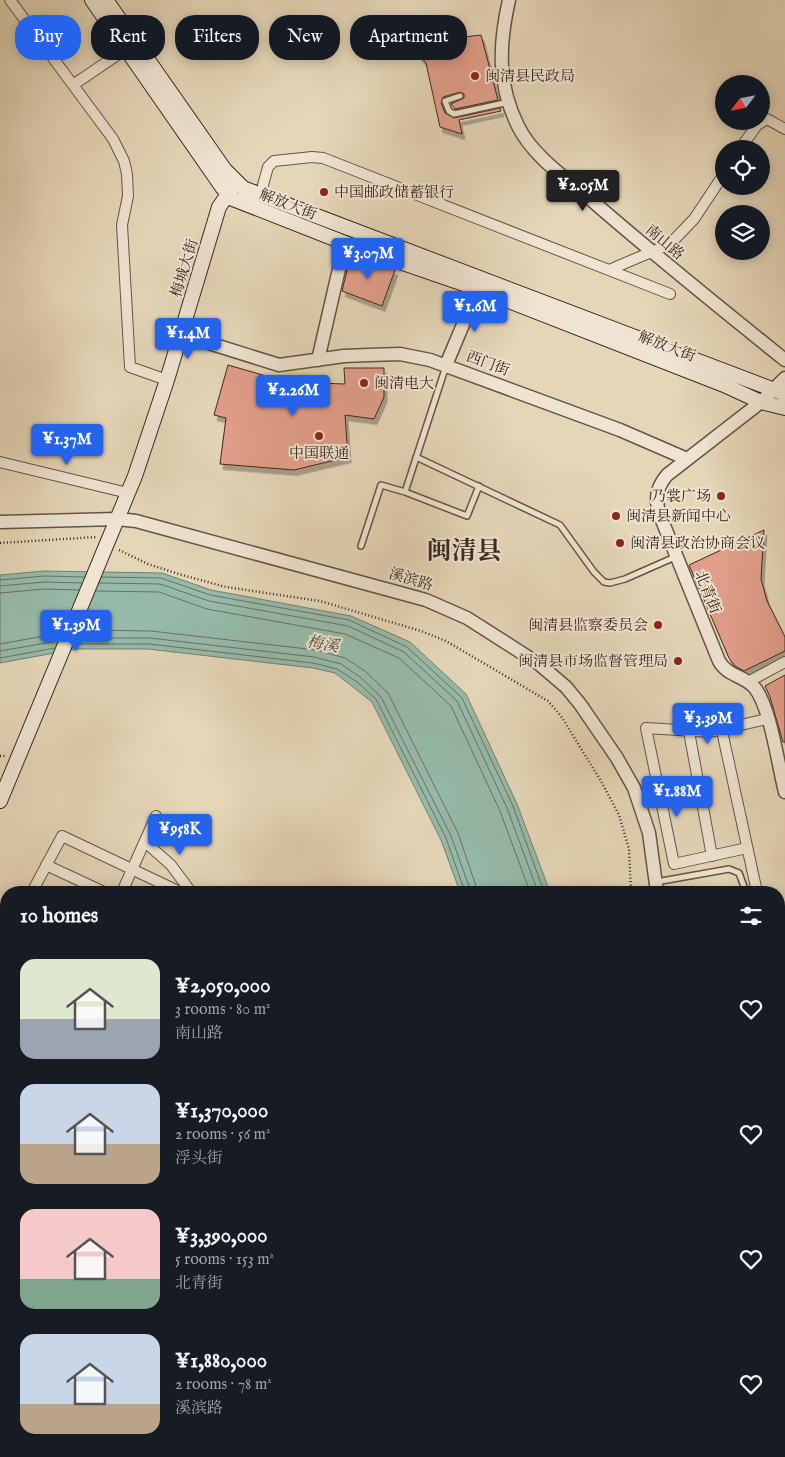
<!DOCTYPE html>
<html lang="en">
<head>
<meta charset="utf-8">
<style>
  :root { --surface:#171b24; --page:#242831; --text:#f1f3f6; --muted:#9ea1a6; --accent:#2563eb }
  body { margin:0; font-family:"IM FELL English","Noto Serif SC",serif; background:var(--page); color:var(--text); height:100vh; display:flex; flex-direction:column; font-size:19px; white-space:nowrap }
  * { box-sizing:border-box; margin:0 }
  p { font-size:16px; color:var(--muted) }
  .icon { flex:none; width:28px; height:28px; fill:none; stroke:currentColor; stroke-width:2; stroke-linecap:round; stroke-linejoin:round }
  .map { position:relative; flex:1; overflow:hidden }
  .panel { position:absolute; left:0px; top:886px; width:785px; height:571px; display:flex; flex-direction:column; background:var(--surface); border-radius:20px 20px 0 0; box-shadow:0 2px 12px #0003 }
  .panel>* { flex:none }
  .banner { position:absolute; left:15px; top:15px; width:500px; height:45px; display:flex; gap:10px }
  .needle { width:32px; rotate:238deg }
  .controls { position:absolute; left:715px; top:75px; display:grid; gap:10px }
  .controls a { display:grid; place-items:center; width:55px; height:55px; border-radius:50%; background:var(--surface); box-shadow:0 2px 12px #0003; font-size:25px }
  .price { position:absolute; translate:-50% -42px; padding:0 11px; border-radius:5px; background:var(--accent); color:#fff; font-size:16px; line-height:32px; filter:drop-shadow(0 1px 2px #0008) }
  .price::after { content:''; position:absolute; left:50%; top:30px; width:15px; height:11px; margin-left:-8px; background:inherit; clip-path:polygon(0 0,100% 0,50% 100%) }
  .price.selected { background:#222; color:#fff }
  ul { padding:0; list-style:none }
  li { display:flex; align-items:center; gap:15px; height:125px; padding:0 20px }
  li span { display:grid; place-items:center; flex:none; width:140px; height:100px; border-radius:15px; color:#555 }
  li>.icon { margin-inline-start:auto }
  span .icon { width:60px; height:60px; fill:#fffc; stroke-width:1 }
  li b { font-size:21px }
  h2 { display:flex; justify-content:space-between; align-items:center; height:60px; padding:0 20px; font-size:21px }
  .tag { padding:0 18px; border-radius:20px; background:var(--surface); box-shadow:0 2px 12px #0003; font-size:18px; line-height:45px }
  .tag.selected { background:var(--accent); color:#fff }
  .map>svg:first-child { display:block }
  .water { fill:#96baaa; stroke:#728072 }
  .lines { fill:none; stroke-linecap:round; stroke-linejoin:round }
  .shore { stroke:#697164; stroke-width:1 }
  .building { fill:#e29e8a; stroke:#3c281e; filter:url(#shadow) }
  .service-casing { stroke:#665444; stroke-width:8 }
  .minor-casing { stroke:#665444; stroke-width:12 }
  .tertiary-casing { stroke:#665444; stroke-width:15 }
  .secondary-casing { stroke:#3c281e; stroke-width:16 }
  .path { stroke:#3c281e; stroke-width:2.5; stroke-dasharray:1 2.5; stroke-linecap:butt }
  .service { stroke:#eee4d1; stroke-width:5 }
  .minor { stroke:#eee4d1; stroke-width:10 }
  .tertiary { stroke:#eee4d1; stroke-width:12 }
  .secondary { stroke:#eee4d1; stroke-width:14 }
  .poi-dot { fill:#8f2418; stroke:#eee4d1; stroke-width:2 }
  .labels { text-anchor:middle; stroke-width:4; stroke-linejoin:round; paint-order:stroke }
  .poi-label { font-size:15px; fill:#3c281e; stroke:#eee4d1; text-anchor:start }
  .street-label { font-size:15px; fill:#3c281e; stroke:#eee4d1 }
  .water-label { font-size:16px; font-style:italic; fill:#524c41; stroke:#eee4d1 }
  .town-label { font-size:25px; font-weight:bold; fill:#3c281e; stroke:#eee4d1 }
</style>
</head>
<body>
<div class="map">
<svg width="785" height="1457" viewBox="0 0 785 1457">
  <defs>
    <filter id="shadow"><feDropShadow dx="3" dy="5.5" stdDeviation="0" flood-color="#0004"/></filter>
  </defs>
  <rect width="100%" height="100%" fill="#e5d6b8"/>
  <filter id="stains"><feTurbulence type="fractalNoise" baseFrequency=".004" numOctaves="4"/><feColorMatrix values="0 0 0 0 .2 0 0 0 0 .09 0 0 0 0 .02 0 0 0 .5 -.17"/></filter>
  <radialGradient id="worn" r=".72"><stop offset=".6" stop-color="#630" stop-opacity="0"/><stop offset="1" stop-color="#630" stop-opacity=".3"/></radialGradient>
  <path class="water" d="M 44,571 L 162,573 L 211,590 L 351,616 L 410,642 L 466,694 L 517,804 L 550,892 L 460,892 L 441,840 L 372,702 L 335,673 L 313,668 L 148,649 L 76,649 L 0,663 L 0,575 Z
    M 779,1422 L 785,1426 L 785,1457 L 640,1457 L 634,1451 L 779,1451 Z"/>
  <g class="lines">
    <path class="shore" d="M 102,577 L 161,578 L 210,595 L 349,620 L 407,647 L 462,698 L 513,806 L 544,892
      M 0,580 L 44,576 L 84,577
      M 99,583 L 160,584 L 209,601 L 348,626 L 404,652 L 457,701 L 507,808 L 538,892
      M 0,586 L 44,582 L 82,583
      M 96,591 L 159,592 L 207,609 L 345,634 L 399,658 L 451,706 L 500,811 L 530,892
      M 0,593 L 44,589 L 79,590
      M 80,630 L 151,631 L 316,650 L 345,658 L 365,671 L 388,693 L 458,833 L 478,892
      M 77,638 L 150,638 L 314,657 L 341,664 L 360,677 L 381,697 L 451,836 L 471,892
      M 0,644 L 61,633
      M 74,644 L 149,644 L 313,663 L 337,669 L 357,682 L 376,699 L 446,838 L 465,892
      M 0,651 L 58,641
      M 0,658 L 55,648"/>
  </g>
  <path class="building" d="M 481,35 L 498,100 L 455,109 L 451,104 L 464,98 L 464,94 L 460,92 L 443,97 L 441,103 L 445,113 L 454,118 L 500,108 L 501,111 L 459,120 L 462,134 L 440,127 L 426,63 L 418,54 L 430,41 Z
    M 351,254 L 395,270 L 382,306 L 342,291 Z
    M 228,365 L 287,382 L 345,384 L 344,368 L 384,368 L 384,397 L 374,419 L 345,415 L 348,457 L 294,470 L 220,464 L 226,418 L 214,415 Z
    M 764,530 L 761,579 L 767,601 L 785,637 L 785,651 L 744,671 L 735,666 L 729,658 L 689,565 Z
    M 785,675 L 785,742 L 783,742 L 770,697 L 765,686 Z"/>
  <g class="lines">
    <g class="service-casing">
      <path id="service" d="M 460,96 L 445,101 L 449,111 L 454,114 L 509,102
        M 416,457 L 560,525 L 594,572 L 604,582 L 610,583 L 625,579 L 675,557
        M 405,492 L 467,516 L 479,486
        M 361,546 L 381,485 L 405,492 L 446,366
        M 656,882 L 729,869 L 739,873 L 746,892"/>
    </g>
    <g class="minor-casing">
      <path id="minor" d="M 10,0 L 113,139 L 124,161 L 127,174 L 128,196 L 122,225 L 130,367 L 167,380
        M 73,85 L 126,49
        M 740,149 L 757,125 L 767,119 L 785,129
        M 263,185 L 268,167 L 274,161 L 312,157 L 323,158 L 670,294
        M 609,270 L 670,244 L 694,219 L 724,174
        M 0,462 L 128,493
        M 748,682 L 785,662
        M 722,731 L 757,892
        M 689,732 L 712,856
        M 145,842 L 171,865 L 191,892
        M 747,848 L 674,864 L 646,728 L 710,732 L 767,719
        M 46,865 L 104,892
        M 32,892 L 62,836 L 180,892
        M 122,892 L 156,816
        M 779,972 L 785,987
        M 0,1431 L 6,1417
        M 387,1457 L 388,1451"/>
    </g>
    <g class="tertiary-casing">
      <path id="tertiary" d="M 509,0 C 499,44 497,84 518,126 C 532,155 564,177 589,198 C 653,254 719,307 785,360
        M 180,334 L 279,365 L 344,356 L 369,355 L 400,354 L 430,360 L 620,430 L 687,459
        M 318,360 L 345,243
        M 446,365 L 478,289
        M 785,378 L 761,402 L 667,475 C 657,487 655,497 659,513 L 719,661 C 727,676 745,676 755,688 C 771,709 778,765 785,792
        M 0,522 L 117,519 L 136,521 L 426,600 L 467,618 L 539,664 L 566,687 L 580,704 L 617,758 L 634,788 L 649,833 L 657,892
        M 0,928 L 6,931
        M 0,1122 L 6,1123
        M 779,1316 L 785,1322
        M 575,1451 L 581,1457"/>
    </g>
    <g class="secondary-casing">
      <path id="secondary" d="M 92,0 L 222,187 L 233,199 L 345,243 L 478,289 L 724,385 L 761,402 L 785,408
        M 106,0 L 225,170 L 243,188 L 785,394
        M 0,801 L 135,476 L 167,380 L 219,207 L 233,187
        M 779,1191 L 785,1186
        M 779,1207 L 785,1203"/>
    </g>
    <path class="path" d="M 0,543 L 97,537
      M 119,550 L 148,564 L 182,575 L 226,587 L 320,601 L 421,631 L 446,641 L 548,701 L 561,716 L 601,781 L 619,815 L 629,849 L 631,892
      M 0,756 L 6,756
      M 779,1369 L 785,1373"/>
    <use href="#service" class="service"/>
    <use href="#minor" class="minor"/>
    <use href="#tertiary" class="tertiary"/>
    <use href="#secondary" class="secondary"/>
  </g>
  <g class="poi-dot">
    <circle cx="475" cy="76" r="5"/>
    <circle cx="324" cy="192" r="5"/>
    <circle cx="364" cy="383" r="5"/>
    <circle cx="319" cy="436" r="5"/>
    <circle cx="721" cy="496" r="5"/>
    <circle cx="616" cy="516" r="5"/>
    <circle cx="620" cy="543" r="5"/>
    <circle cx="658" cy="625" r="5"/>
    <circle cx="678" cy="661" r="5"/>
  </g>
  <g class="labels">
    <g class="poi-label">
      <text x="485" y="81">闽清县民政局</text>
      <text x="334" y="197">中国邮政储蓄银行</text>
      <text x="374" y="388">闽清电大</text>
      <text x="319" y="458" text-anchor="middle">中国联通</text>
      <text x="711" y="501" text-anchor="end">乃裳广场</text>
      <text x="626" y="521">闽清县新闻中心</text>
      <text x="630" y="548">闽清县政治协商会议</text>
      <text x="648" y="630" text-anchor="end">闽清县监察委员会</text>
      <text x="668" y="666" text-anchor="end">闽清县市场监督管理局</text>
    </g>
    <g class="street-label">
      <text transform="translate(288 204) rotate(21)" y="5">解放大街</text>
      <text transform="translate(665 242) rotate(40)" y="5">南山路</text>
      <text transform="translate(184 268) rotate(-73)" y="5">梅城大街</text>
      <text transform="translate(667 346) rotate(21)" y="5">解放大街</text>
      <text transform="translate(488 363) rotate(20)" y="5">西门街</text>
      <text transform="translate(411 579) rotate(17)" y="5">溪滨路</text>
      <text transform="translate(708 592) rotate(68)" y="5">北青街</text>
    </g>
    <g class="water-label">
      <text transform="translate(323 643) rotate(10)" y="6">梅溪</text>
    </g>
    <g class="town-label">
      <text x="464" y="559">闽清县</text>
    </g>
  </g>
  <rect width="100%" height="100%" filter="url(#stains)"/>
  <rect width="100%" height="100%" fill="url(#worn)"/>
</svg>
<div class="controls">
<a><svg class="needle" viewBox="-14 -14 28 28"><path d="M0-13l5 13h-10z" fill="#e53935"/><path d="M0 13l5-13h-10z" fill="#9ea1a6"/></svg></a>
<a><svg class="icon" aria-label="locate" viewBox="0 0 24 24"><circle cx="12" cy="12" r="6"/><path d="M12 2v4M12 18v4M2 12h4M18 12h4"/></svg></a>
<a><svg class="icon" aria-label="layers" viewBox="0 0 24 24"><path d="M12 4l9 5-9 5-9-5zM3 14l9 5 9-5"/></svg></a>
</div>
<b class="price selected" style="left:583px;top:212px">¥2.05M</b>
<b class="price" style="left:368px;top:280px">¥3.07M</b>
<b class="price" style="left:475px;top:333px">¥1.6M</b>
<b class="price" style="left:188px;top:360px">¥1.4M</b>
<b class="price" style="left:293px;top:417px">¥2.26M</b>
<b class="price" style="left:67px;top:466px">¥1.37M</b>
<b class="price" style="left:76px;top:652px">¥1.39M</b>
<b class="price" style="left:708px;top:745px">¥3.39M</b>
<b class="price" style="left:677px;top:818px">¥1.88M</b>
<b class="price" style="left:180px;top:856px">¥958K</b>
<div class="banner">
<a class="tag selected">Buy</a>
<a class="tag">Rent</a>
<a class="tag">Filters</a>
<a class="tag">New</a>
<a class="tag">Apartment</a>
</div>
<section class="panel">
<h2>10 homes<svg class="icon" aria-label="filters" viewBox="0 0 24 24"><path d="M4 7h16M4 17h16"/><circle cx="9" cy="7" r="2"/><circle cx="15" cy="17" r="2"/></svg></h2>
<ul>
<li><span style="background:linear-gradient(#dfe7d0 60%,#9aa5b1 0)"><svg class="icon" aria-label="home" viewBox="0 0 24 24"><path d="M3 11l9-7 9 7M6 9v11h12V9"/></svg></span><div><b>¥2,050,000</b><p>3 rooms · 80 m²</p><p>南山路</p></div><svg class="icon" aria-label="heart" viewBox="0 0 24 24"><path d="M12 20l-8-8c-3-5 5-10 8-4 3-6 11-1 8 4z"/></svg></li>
<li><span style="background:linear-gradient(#c9d6e8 60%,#b9a48a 0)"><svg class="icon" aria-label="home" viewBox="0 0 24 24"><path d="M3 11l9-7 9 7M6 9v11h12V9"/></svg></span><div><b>¥1,370,000</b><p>2 rooms · 56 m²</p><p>浮头街</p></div><svg class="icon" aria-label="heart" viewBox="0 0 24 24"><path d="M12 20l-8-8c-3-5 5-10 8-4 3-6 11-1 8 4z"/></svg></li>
<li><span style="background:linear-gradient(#f6c9c9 70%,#7fa58c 0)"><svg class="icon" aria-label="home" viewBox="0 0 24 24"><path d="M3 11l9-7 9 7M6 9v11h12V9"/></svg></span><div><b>¥3,390,000</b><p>5 rooms · 153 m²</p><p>北青街</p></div><svg class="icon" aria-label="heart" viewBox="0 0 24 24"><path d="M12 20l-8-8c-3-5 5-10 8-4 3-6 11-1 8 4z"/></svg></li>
<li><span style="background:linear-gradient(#c9d6e8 70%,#b9a48a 0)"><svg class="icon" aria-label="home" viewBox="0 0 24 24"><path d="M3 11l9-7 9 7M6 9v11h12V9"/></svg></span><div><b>¥1,880,000</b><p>2 rooms · 78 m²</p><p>溪滨路</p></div><svg class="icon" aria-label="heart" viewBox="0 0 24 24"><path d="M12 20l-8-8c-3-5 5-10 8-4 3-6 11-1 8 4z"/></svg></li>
</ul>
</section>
</div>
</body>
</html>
